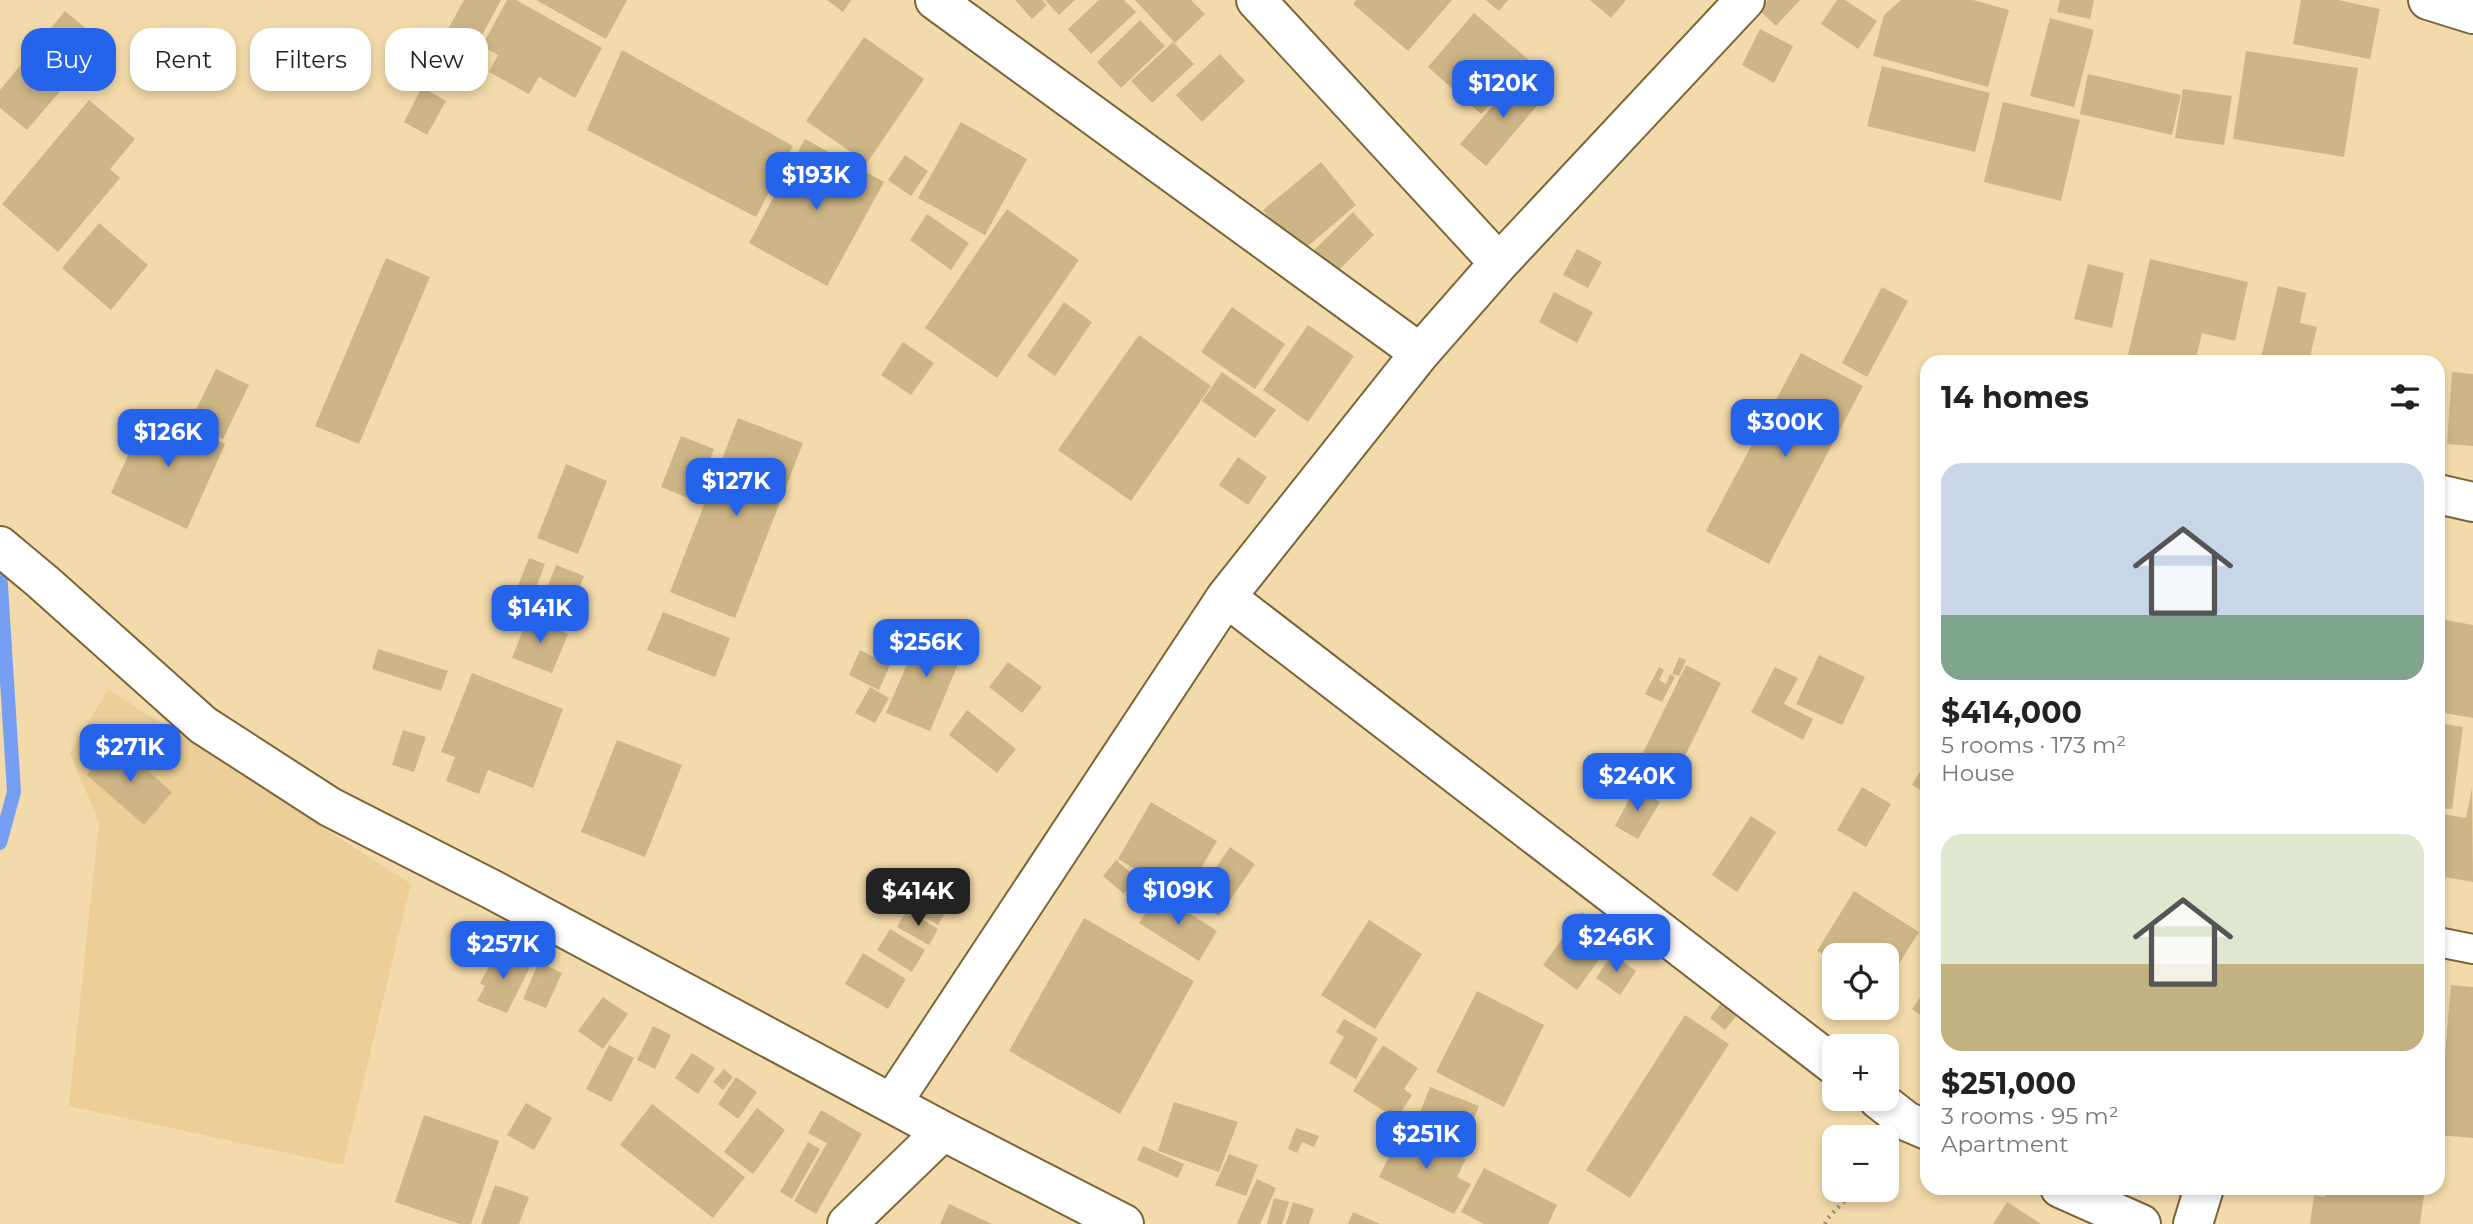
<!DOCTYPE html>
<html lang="en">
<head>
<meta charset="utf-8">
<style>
  :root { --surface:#fff; --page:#f6f6f6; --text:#222; --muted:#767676; --accent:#2563eb }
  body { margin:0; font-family:Montserrat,sans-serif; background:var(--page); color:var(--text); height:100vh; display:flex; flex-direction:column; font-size:26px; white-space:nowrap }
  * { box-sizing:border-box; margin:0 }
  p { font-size:23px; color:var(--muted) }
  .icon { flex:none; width:38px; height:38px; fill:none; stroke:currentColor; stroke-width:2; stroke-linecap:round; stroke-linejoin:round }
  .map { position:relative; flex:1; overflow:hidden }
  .sheet { position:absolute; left:1920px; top:355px; width:525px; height:840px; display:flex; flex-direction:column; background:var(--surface); border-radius:21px; box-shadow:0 4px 10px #0003 }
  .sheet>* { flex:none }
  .top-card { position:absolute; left:21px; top:28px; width:665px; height:63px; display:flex; gap:14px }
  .tools { position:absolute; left:1822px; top:943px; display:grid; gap:14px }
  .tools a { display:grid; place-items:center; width:77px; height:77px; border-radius:14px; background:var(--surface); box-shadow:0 4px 10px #0003; font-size:35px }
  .price { position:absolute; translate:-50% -60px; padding:0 16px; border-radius:14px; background:var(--accent); color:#fff; font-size:23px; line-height:46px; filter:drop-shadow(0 2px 4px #0008) }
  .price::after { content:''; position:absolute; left:50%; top:42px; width:21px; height:16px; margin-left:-10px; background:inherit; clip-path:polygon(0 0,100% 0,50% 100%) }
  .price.selected { background:#222; color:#fff }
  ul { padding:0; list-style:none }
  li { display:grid; align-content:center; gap:14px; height:371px; padding:0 21px }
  li span { display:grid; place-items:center; height:217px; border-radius:21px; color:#555 }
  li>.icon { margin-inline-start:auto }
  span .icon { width:126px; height:126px; fill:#fffc; stroke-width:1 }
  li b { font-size:30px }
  h2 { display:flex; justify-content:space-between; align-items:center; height:84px; padding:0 21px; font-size:30px }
  .pill { padding:0 24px; border-radius:21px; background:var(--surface); box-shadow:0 4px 10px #0003; font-size:24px; line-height:63px }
  .pill.selected { background:var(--accent); color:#fff }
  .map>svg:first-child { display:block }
  .built { fill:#ebce98 }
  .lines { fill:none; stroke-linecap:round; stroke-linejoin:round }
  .stream { stroke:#769ff3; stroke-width:14 }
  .building { fill:#cdb586 }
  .lane-casing { stroke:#7b6538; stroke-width:32 }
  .street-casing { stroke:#7b6538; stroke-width:42 }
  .path { stroke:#9f8d69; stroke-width:4.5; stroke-dasharray:2 5; stroke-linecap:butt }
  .lane { stroke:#fff; stroke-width:28 }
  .street { stroke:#fff; stroke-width:38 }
</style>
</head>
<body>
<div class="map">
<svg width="2473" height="1224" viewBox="0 0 2473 1224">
  <rect width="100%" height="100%" fill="#f3daaa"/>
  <path class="built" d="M 108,689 L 411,884 L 343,1165 L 69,1106 L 99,822 L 70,753 Z"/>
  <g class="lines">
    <path class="stream" d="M 0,570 L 14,792 L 0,843"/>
  </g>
  <path class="building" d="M 464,0 L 501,0 L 466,65 L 437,49 Z
    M 507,0 L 516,0 L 602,48 L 575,98 L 539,77 L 529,94 L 489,72 L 498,55 L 482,46 Z
    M 536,0 L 627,0 L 606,39 Z
    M 827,0 L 851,0 L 843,12 Z
    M 1015,0 L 1042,0 L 1047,5 L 1032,19 Z
    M 1045,0 L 1075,0 L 1059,15 Z
    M 1099,0 L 1124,0 L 1136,12 L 1091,54 L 1068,29 Z
    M 1135,0 L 1191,0 L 1205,14 L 1175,43 Z
    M 1356,0 L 1452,0 L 1408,51 L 1353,4 Z
    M 1486,0 L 1508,0 L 1499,11 Z
    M 1590,0 L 1626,0 L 1611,18 Z
    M 1768,0 L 1800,0 L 1776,26 L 1759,10 Z
    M 1837,0 L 1845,0 L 1877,21 L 1858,49 L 1821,24 Z
    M 1901,0 L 1973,0 L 2009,10 L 1988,87 L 1873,56 L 1884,15 Z
    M 2060,0 L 2094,0 L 2090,19 L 2057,12 Z
    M 2301,0 L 2338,0 L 2380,9 L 2370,59 L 2293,44 Z
    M 65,11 L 102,42 L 27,130 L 0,108 L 0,90 Z
    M 1474,13 L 1529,60 L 1481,114 L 1428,67 Z
    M 2050,18 L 2094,30 L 2074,107 L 2030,96 Z
    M 1140,20 L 1165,46 L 1121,88 L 1097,62 Z
    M 1760,29 L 1793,46 L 1774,83 L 1742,65 Z
    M 864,37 L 924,79 L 867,163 L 806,121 Z
    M 1173,42 L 1194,64 L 1152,103 L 1131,81 Z
    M 622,50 L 793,146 L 756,217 L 587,130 Z
    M 2246,51 L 2358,68 L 2344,157 L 2233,139 Z
    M 1220,54 L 1245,81 L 1202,122 L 1176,95 Z
    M 1882,66 L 1990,93 L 1975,152 L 1867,126 Z
    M 1521,73 L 1546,95 L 1486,166 L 1460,144 Z
    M 2088,74 L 2181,95 L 2172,135 L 2080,114 Z
    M 422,87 L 446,101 L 427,135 L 404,122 Z
    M 2183,89 L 2232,96 L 2224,145 L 2175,138 Z
    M 89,100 L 135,139 L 110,169 L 120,178 L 58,252 L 2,204 Z
    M 2003,102 L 2080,120 L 2061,201 L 1984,182 Z
    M 961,122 L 1027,159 L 985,235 L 918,198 Z
    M 805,139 L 884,182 L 827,286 L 749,243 Z
    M 905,155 L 928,171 L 911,196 L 888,180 Z
    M 1321,162 L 1356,205 L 1300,253 L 1263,210 Z
    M 1007,209 L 1079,260 L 997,378 L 925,328 Z
    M 1353,212 L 1374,235 L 1333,276 L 1311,253 Z
    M 927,214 L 969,243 L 951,270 L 910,240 Z
    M 99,223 L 148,265 L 111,310 L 62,268 Z
    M 1577,249 L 1602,262 L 1588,288 L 1563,275 Z
    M 386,258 L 430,277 L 359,444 L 315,426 Z
    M 2150,259 L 2248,282 L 2235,341 L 2202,333 L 2195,362 L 2160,362 L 2128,355 Z
    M 2088,264 L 2124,273 L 2112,328 L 2074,319 Z
    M 2278,286 L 2306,293 L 2300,323 L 2317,327 L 2309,361 L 2292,357 L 2291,362 L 2260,362 Z
    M 1882,287 L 1908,301 L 1867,377 L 1842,363 Z
    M 1554,292 L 1593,312 L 1577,343 L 1539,322 Z
    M 1064,302 L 1092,322 L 1055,376 L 1027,356 Z
    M 1232,307 L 1285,344 L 1255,389 L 1201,352 Z
    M 1308,325 L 1354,356 L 1308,422 L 1263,390 Z
    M 1139,335 L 1211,386 L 1131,501 L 1058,450 Z
    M 903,342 L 934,363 L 911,395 L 881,375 Z
    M 1801,353 L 1863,386 L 1769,564 L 1706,531 Z
    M 216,369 L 249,385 L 223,439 L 190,422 Z
    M 1222,372 L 1276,410 L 1255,438 L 1202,401 Z
    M 2452,372 L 2473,374 L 2473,446 L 2447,444 Z
    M 149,409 L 225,444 L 187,529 L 111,493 Z
    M 738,418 L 803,443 L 735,618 L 670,592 Z
    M 681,436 L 714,449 L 693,500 L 661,487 Z
    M 1238,457 L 1267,477 L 1248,505 L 1219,485 Z
    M 566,464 L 607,481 L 578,554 L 537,538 Z
    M 529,558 L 545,564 L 532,598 L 516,591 Z
    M 556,565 L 584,576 L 570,612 L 542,601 Z
    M 663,612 L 730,638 L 715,677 L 647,650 Z
    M 528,617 L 568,634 L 552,673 L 512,658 Z
    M 2440,619 L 2473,625 L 2473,718 L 2438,712 L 2438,632 Z
    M 923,627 L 966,645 L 930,731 L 886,713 Z
    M 378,649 L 448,671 L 441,691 L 372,669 Z
    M 860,650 L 890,665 L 879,690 L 849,675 Z
    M 1819,655 L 1865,677 L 1842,725 L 1796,704 Z
    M 1679,657 L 1686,660 L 1679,676 L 1672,674 Z
    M 1008,662 L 1042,687 L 1022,713 L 989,687 Z
    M 1686,665 L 1721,683 L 1672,782 L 1637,765 Z
    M 1659,667 L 1664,670 L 1659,680 L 1666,684 L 1670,674 L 1675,677 L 1662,702 L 1645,694 Z
    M 1775,667 L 1798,678 L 1784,704 L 1813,719 L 1803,740 L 1751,712 Z
    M 472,673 L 563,709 L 533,788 L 488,770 L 479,794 L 446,781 L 455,757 L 441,752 Z
    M 870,687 L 889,698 L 875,723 L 855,713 Z
    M 967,710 L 1016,749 L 997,773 L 949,735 Z
    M 2438,723 L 2463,727 L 2452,809 L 2438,808 Z
    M 403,730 L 426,737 L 414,772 L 392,765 Z
    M 617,740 L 682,765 L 645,857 L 581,832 Z
    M 115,742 L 172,792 L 144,825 L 87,775 Z
    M 1927,760 L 1927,794 L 1912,785 Z
    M 1862,787 L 1891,804 L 1866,847 L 1837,830 Z
    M 1635,788 L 1660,802 L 1638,839 L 1615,826 Z
    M 2472,788 L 2473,882 L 2438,876 L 2438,813 L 2466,818 Z
    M 1151,802 L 1217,841 L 1183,898 L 1118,859 Z
    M 1751,816 L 1776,832 L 1737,892 L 1712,875 Z
    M 1230,847 L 1255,864 L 1219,916 L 1195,899 Z
    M 1116,860 L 1136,877 L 1124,894 L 1103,876 Z
    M 900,872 L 951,902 L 938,925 L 887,895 Z
    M 1854,891 L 1919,932 L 1886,984 L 1886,956 L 1834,956 L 1834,961 L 1817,951 Z
    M 1158,893 L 1217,931 L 1199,961 L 1139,923 Z
    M 907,910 L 938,929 L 929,945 L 897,927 Z
    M 1582,912 L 1615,937 L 1577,990 L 1543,965 Z
    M 1084,918 L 1194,981 L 1120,1114 L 1009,1051 Z
    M 1369,920 L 1422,954 L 1375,1029 L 1321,995 Z
    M 890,929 L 925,950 L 912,972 L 877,950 Z
    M 499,948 L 531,965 L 507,1013 L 477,1001 L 485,986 L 480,983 Z
    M 863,953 L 906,979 L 888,1009 L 845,984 Z
    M 1612,954 L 1636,971 L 1620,995 L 1596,978 Z
    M 539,962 L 562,973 L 546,1008 L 523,999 Z
    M 2451,985 L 2473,987 L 2473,1138 L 2438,1135 Z
    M 1927,988 L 1927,1020 L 1912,1009 Z
    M 1477,991 L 1544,1025 L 1504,1107 L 1436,1072 Z
    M 603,997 L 628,1014 L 603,1049 L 578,1031 Z
    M 1722,1002 L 1737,1015 L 1725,1030 L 1710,1018 Z
    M 1685,1015 L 1729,1044 L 1630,1198 L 1586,1170 Z
    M 1344,1019 L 1378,1038 L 1356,1079 L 1329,1063 L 1344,1037 L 1336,1032 Z
    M 653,1026 L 671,1035 L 655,1069 L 637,1060 Z
    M 609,1045 L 634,1058 L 611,1102 L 586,1089 Z
    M 1383,1045 L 1418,1068 L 1404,1089 L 1412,1095 L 1396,1119 L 1353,1091 Z
    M 692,1053 L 715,1068 L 698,1094 L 675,1078 Z
    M 724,1069 L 733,1077 L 723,1090 L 713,1082 Z
    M 736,1077 L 757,1092 L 738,1119 L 718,1104 Z
    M 1430,1087 L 1479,1106 L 1467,1135 L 1419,1115 Z
    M 1174,1102 L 1238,1122 L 1219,1172 L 1158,1151 Z
    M 526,1103 L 552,1118 L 534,1150 L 507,1135 Z
    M 652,1104 L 745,1177 L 713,1218 L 620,1145 Z
    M 757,1108 L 785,1130 L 753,1174 L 724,1152 Z
    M 821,1110 L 862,1134 L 816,1214 L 794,1201 L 827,1143 L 808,1133 Z
    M 424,1115 L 499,1141 L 471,1224 L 460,1224 L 395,1202 Z
    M 1296,1128 L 1319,1136 L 1314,1147 L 1302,1142 L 1297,1153 L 1288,1149 Z
    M 1403,1128 L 1466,1159 L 1457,1177 L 1471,1184 L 1454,1214 L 1379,1177 Z
    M 808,1142 L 820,1149 L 792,1199 L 780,1192 Z
    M 1143,1146 L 1184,1164 L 1178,1178 L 1137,1160 Z
    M 1229,1154 L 1258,1165 L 1246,1196 L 1215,1185 Z
    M 1484,1168 L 1557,1205 L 1548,1224 L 1484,1224 L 1461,1212 Z
    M 1257,1179 L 1276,1188 L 1260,1224 L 1239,1224 L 1237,1223 Z
    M 495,1185 L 529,1197 L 519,1224 L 481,1224 Z
    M 2326,1188 L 2425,1188 L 2420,1224 L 2310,1224 L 2314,1195 L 2325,1197 Z
    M 1274,1198 L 1289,1202 L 1282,1224 L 1267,1224 Z
    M 1293,1202 L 1314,1209 L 1309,1224 L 1286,1224 Z
    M 2007,1202 L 2041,1224 L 1993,1224 Z
    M 949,1204 L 992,1224 L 940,1224 Z
    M 1353,1212 L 1380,1224 L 1348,1224 Z"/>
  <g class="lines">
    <g class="lane-casing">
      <path id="lane" d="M 2438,942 L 2473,949"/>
    </g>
    <g class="street-casing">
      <path id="street" d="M 935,0 L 1420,353
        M 1256,0 L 1499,263
        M 2428,0 L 2473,14
        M 2438,494 L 2473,502
        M 0,546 L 43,582 L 203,725 L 330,807 L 493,890 L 943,1131 L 1124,1224
        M 1226,597 L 1834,1065
        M 1878,1099 L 1906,1121 L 1927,1130
        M 892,1103 L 1226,597 L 1420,353 L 1499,263 L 1745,0
        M 2060,1188 L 2141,1224
        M 847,1224 L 943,1131
        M 2193,1224 L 2204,1188"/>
    </g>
    <path class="path" d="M 1825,1224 L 1828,1218 L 1855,1190"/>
    <use href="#lane" class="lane"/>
    <use href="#street" class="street"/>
  </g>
</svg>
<div class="tools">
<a><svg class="icon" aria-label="locate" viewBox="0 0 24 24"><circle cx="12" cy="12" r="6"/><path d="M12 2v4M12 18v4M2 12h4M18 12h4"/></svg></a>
<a>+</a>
<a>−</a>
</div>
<b class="price" style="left:1503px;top:120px">$120K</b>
<b class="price" style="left:816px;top:212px">$193K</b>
<b class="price" style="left:1785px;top:459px">$300K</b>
<b class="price" style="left:168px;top:469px">$126K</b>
<b class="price" style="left:736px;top:518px">$127K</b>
<b class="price" style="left:540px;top:645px">$141K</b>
<b class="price" style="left:926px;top:679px">$256K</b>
<b class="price" style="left:130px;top:784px">$271K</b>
<b class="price" style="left:1637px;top:813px">$240K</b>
<b class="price" style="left:1178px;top:927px">$109K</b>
<b class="price selected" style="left:918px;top:928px">$414K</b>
<b class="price" style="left:1616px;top:974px">$246K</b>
<b class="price" style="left:503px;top:981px">$257K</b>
<b class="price" style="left:1426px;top:1171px">$251K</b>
<div class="top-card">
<a class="pill selected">Buy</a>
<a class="pill">Rent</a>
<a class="pill">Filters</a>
<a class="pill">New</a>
</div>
<section class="sheet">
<h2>14 homes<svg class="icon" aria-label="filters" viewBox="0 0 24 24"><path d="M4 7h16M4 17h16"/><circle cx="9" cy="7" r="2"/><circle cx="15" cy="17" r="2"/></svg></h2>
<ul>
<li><span style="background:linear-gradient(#c9d6e8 70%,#7fa58c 0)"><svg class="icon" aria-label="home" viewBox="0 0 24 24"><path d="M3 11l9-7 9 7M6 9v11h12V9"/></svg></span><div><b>$414,000</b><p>5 rooms · 173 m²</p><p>House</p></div></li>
<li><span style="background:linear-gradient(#dfe7d0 60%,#c2b280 0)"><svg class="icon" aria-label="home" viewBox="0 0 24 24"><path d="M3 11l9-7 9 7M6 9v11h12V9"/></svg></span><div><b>$251,000</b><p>3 rooms · 95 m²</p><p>Apartment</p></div></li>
</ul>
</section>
</div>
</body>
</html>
